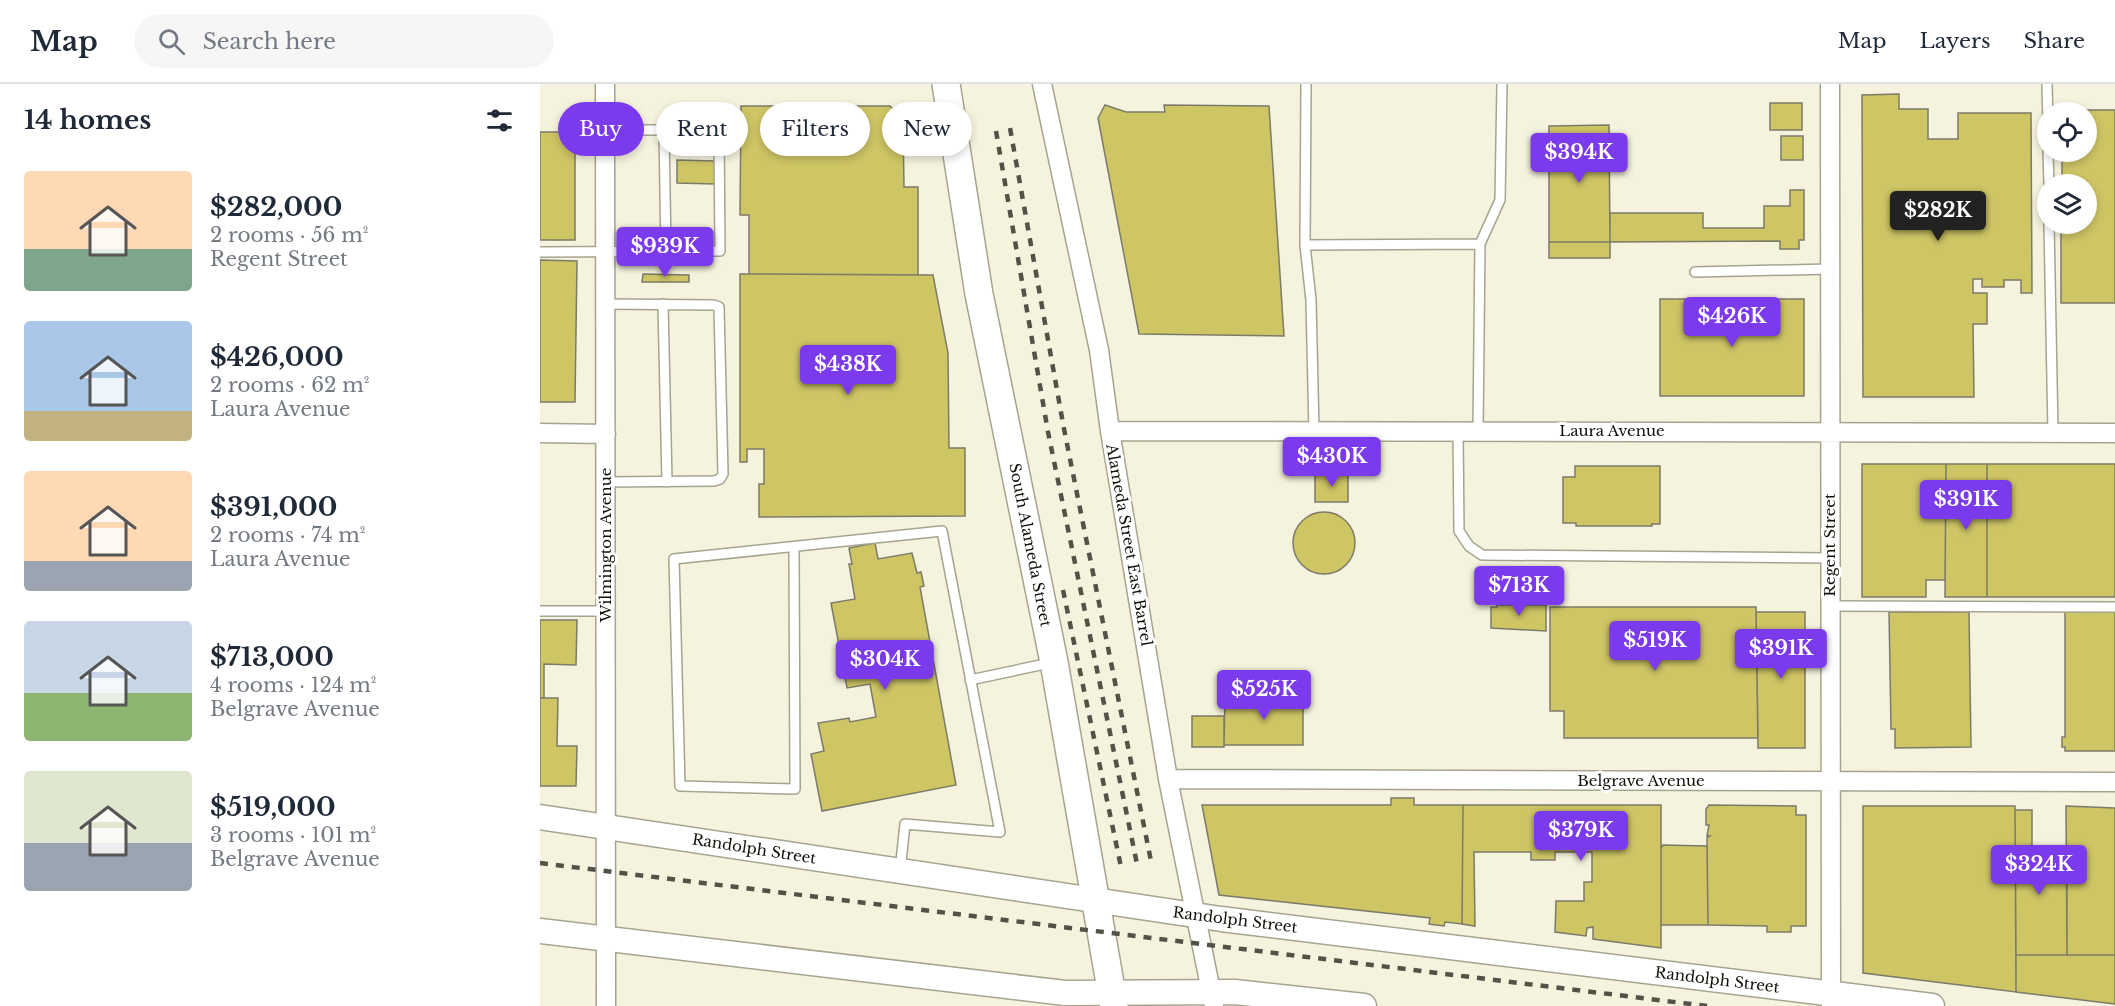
<!DOCTYPE html>
<html lang="en">
<head>
<meta charset="utf-8">
<style>
  :root { --surface:#fff; --page:#f6f6f7; --text:#1f2937; --muted:#747a83; --line:#e0e1e3; --accent:#7c3aed }
  body { margin:0; font-family:"Libre Baskerville",serif; background:var(--page); color:var(--text); height:100vh; display:flex; flex-direction:column; font-size:22px; white-space:nowrap }
  * { box-sizing:border-box; margin:0 }
  p { font-size:20px; color:var(--muted) }
  .icon { flex:none; width:33px; height:33px; fill:none; stroke:currentColor; stroke-width:2; stroke-linecap:round; stroke-linejoin:round }
  .map { position:relative; flex:1; overflow:hidden }
  .details { display:flex; flex-direction:column; background:var(--surface); width:540px }
  .details>* { flex:none }
  .banner { position:absolute; left:18px; top:18px; width:570px; height:54px; display:flex; gap:12px }
  .tools { position:absolute; left:1497px; top:18px; display:grid; gap:12px }
  .tools a { display:grid; place-items:center; width:60px; height:60px; border-radius:50%; background:var(--surface); box-shadow:0 3px 9px #0003; font-size:30px }
  .price { position:absolute; translate:-50% -51px; padding:0 14px; border-radius:6px; background:var(--accent); color:#fff; font-size:20px; line-height:39px; filter:drop-shadow(0 2px 3px #0008) }
  .price::after { content:''; position:absolute; left:50%; top:36px; width:18px; height:14px; margin-left:-9px; background:inherit; clip-path:polygon(0 0,100% 0,50% 100%) }
  .price.selected { background:#222; color:#fff }
  ul { padding:0; list-style:none }
  li { display:flex; align-items:center; gap:18px; height:150px; padding:0 24px }
  li span { display:grid; place-items:center; flex:none; width:168px; height:120px; border-radius:6px; color:#555 }
  li>.icon { margin-inline-start:auto }
  span .icon { width:72px; height:72px; fill:#fffc; stroke-width:1 }
  li b { font-size:26px }
  h2 { display:flex; justify-content:space-between; align-items:center; height:72px; padding:0 24px; font-size:26px }
  .tag { padding:0 21px; border-radius:27px; background:var(--surface); box-shadow:0 3px 9px #0003; font-size:21px; line-height:54px }
  .tag.selected { background:var(--accent); color:#fff }
  header { display:flex; align-items:center; gap:36px; box-sizing:border-box; height:84px; padding:0 30px; background:var(--surface); border-bottom:2px solid var(--line) }
  header strong { font-size:28px }
  nav { display:flex; gap:33px; margin-inline-start:auto; font-size:21px }
  .search { width:420px; height:54px; background:var(--page); display:flex; align-items:center; gap:15px; box-sizing:border-box; padding:0 21px; border-radius:33px; color:var(--muted); font-size:22px }
  main { display:flex; flex:1; min-height:0 }
  .map>svg:first-child { display:block }
  .building { fill:#cec565; stroke:#7c7b68; stroke-width:1.5 }
  .lines { fill:none; stroke-linecap:round; stroke-linejoin:round }
  .lane-casing { stroke:#a6a490; stroke-width:12 }
  .street-casing { stroke:#a6a490; stroke-width:21 }
  .secondary-casing { stroke:#a6a490; stroke-width:27 }
  .primary-casing { stroke:#a6a490; stroke-width:30 }
  .lane { stroke:#fff; stroke-width:9 }
  .street { stroke:#fff; stroke-width:18 }
  .secondary { stroke:#fff; stroke-width:24 }
  .primary { stroke:#fff; stroke-width:27 }
  .rail { stroke:#535247; stroke-width:4.5; stroke-dasharray:8 8; stroke-linecap:butt }
  .labels { text-anchor:middle; stroke-width:6; stroke-linejoin:round; paint-order:stroke }
  .street-label { font-size:15px; fill:#11110a; stroke:#fff }
</style>
</head>
<body>
<header>
<strong>Map</strong>
<div class="search"><svg class="icon" aria-label="search" viewBox="0 0 24 24"><circle cx="10" cy="10" r="6"/><path d="M15 15l6 6"/></svg>Search here</div>
<nav><a>Map</a><a>Layers</a><a>Share</a></nav>
</header>
<main>
<section class="details">
<h2>14 homes<svg class="icon" aria-label="filters" viewBox="0 0 24 24"><path d="M4 7h16M4 17h16"/><circle cx="9" cy="7" r="2"/><circle cx="15" cy="17" r="2"/></svg></h2>
<ul>
<li><span style="background:linear-gradient(#ffd9b3 65%,#7fa58c 0)"><svg class="icon" aria-label="home" viewBox="0 0 24 24"><path d="M3 11l9-7 9 7M6 9v11h12V9"/></svg></span><div><b>$282,000</b><p>2 rooms · 56 m²</p><p>Regent Street</p></div></li>
<li><span style="background:linear-gradient(#a9c7e8 75%,#c2b280 0)"><svg class="icon" aria-label="home" viewBox="0 0 24 24"><path d="M3 11l9-7 9 7M6 9v11h12V9"/></svg></span><div><b>$426,000</b><p>2 rooms · 62 m²</p><p>Laura Avenue</p></div></li>
<li><span style="background:linear-gradient(#ffd9b3 75%,#9aa5b1 0)"><svg class="icon" aria-label="home" viewBox="0 0 24 24"><path d="M3 11l9-7 9 7M6 9v11h12V9"/></svg></span><div><b>$391,000</b><p>2 rooms · 74 m²</p><p>Laura Avenue</p></div></li>
<li><span style="background:linear-gradient(#c9d6e8 60%,#8fb573 0)"><svg class="icon" aria-label="home" viewBox="0 0 24 24"><path d="M3 11l9-7 9 7M6 9v11h12V9"/></svg></span><div><b>$713,000</b><p>4 rooms · 124 m²</p><p>Belgrave Avenue</p></div></li>
<li><span style="background:linear-gradient(#dfe7d0 60%,#9aa5b1 0)"><svg class="icon" aria-label="home" viewBox="0 0 24 24"><path d="M3 11l9-7 9 7M6 9v11h12V9"/></svg></span><div><b>$519,000</b><p>3 rooms · 101 m²</p><p>Belgrave Avenue</p></div></li>
</ul>
</section>
<div class="map">
<svg width="1575" height="922" viewBox="0 0 1575 922">
  <rect width="100%" height="100%" fill="#f5f3de"/>
  <path class="building" d="M 1359,10 L 1359,25 L 1388,25 L 1388,55 L 1418,55 L 1418,29 L 1491,29 L 1492,209 L 1481,209 L 1481,196 L 1464,196 L 1464,203 L 1442,203 L 1442,195 L 1433,195 L 1433,209 L 1447,209 L 1447,240 L 1433,240 L 1434,313 L 1323,313 L 1322,11 Z
    M 1230,19 L 1262,19 L 1262,46 L 1230,46 Z
    M 565,21 L 586,28 L 625,28 L 624,21 L 729,22 L 744,252 L 599,250 L 558,34 Z
    M 201,22 L 350,22 L 363,36 L 364,103 L 378,103 L 378,191 L 209,190 L 209,131 L 200,131 Z
    M 1522,26 L 1575,26 L 1575,219 L 1521,219 L 1521,140 L 1546,140 L 1546,100 L 1522,100 L 1522,68 L 1546,68 L 1546,28 L 1522,28 Z
    M 1069,41 L 1070,158 L 1009,158 L 1009,42 Z
    M 0,48 L 35,48 L 35,156 L 0,156 Z
    M 1241,52 L 1263,52 L 1263,76 L 1241,76 Z
    M 137,76 L 175,77 L 175,100 L 137,99 Z
    M 1250,106 L 1264,106 L 1264,156 L 1259,156 L 1259,165 L 1240,165 L 1240,157 L 1070,158 L 1070,129 L 1163,129 L 1163,144 L 1224,144 L 1224,122 L 1250,122 Z
    M 1009,158 L 1070,158 L 1070,174 L 1009,174 Z
    M 0,176 L 37,177 L 35,318 L 0,318 Z
    M 103,190 L 149,191 L 149,198 L 102,198 Z
    M 200,190 L 393,191 L 408,269 L 409,364 L 425,364 L 425,432 L 219,433 L 219,400 L 224,400 L 224,365 L 207,365 L 207,378 L 200,378 Z
    M 1120,215 L 1264,215 L 1264,312 L 1120,312 Z
    M 1322,380 L 1406,380 L 1405,496 L 1386,496 L 1386,513 L 1322,513 Z
    M 1406,380 L 1447,380 L 1447,513 L 1405,513 Z
    M 1447,380 L 1575,380 L 1575,513 L 1447,513 Z
    M 1035,382 L 1120,382 L 1120,440 L 1112,440 L 1112,442 L 1036,442 L 1036,439 L 1023,439 L 1023,393 L 1035,393 Z
    M 775,390 L 808,390 L 808,418 L 775,418 Z
    M753 459a31 31 0 1 1 62 0a31 31 0 1 1-62 0Z
    M 335,459 L 338,475 L 372,469 L 377,489 L 381,488 L 384,502 L 380,503 L 416,701 L 282,727 L 271,670 L 284,667 L 278,639 L 309,634 L 310,638 L 336,633 L 330,600 L 307,604 L 291,519 L 315,515 L 309,480 L 312,480 L 309,464 Z
    M 957,521 L 1006,521 L 1006,547 L 951,544 L 951,523 L 957,523 Z
    M 1010,523 L 1216,523 L 1218,654 L 1024,654 L 1024,627 L 1010,627 Z
    M 1525,527 L 1575,527 L 1575,667 L 1525,667 L 1525,663 L 1522,663 L 1522,653 L 1525,653 Z
    M 1216,528 L 1265,528 L 1265,664 L 1218,664 Z
    M 1349,528 L 1429,528 L 1431,663 L 1355,664 L 1355,645 L 1351,645 Z
    M 0,536 L 37,536 L 36,581 L 4,580 L 4,614 L 0,614 Z
    M 685,612 L 763,612 L 763,661 L 684,661 Z
    M 0,614 L 18,614 L 17,662 L 37,662 L 36,702 L 0,702 Z
    M 652,632 L 684,632 L 684,663 L 652,663 Z
    M 851,714 L 874,714 L 874,721 L 923,721 L 922,840 L 905,838 L 904,842 L 889,840 L 890,834 L 679,811 L 662,721 L 851,721 Z
    M 923,721 L 1121,721 L 1121,864 L 1053,855 L 1053,843 L 1047,844 L 1046,852 L 1015,848 L 1016,817 L 1044,817 L 1044,798 L 1052,798 L 1052,768 L 1015,768 L 1015,776 L 991,776 L 991,768 L 934,768 L 935,842 L 922,840 Z
    M 1169,721 L 1256,722 L 1256,731 L 1266,731 L 1266,842 L 1251,842 L 1251,848 L 1227,848 L 1227,842 L 1168,841 L 1167,754 L 1170,752 L 1167,752 L 1169,741 L 1166,741 L 1166,725 Z
    M 1323,722 L 1475,722 L 1476,908 L 1323,889 Z
    M 1526,722 L 1575,724 L 1575,871 L 1527,871 Z
    M 1475,726 L 1492,726 L 1492,771 L 1527,771 L 1527,871 L 1476,871 Z
    M 1123,761 L 1167,762 L 1168,841 L 1121,841 L 1121,764 Z
    M 1476,871 L 1575,871 L 1575,920 L 1476,908 Z"/>
  <g class="lines">
    <g class="lane-casing">
      <path id="lane" d="M 766,0 L 765,161 L 771,216 L 774,347
        M 1507,0 L 1508,41
        M 65,46 L 124,46 L 126,168
        M 1508,68 L 1509,100
        M 1509,140 L 1513,349
        M 765,161 L 940,160 L 960,116 L 962,0
        M 0,168 L 180,167 L 179,47 L 124,46
        M 1155,188 L 1290,185
        M 66,220 L 174,221 L 179,223 L 183,390 L 180,395 L 174,397 L 66,398
        M 123,220 L 127,398
        M 938,347 L 940,160
        M 918,348 L 919,447 L 929,462 L 942,471 L 1290,474
        M 254,464 L 255,705 L 140,702 L 134,475 L 402,447 L 460,748 L 365,740 L 360,787
        M 1290,522 L 1575,523
        M 0,527 L 66,527
        M 430,596 L 510,579"/>
    </g>
    <g class="street-casing">
      <path id="street" d="M 65,0 L 66,922
        M 502,0 L 559,266 L 570,347 L 628,695 L 674,922
        M 1290,0 L 1291,922
        M 570,347 L 1575,349
        M 0,349 L 66,350
        M 628,695 L 1575,698"/>
    </g>
    <g class="secondary-casing">
      <path id="secondary" d="M 0,733 L 681,835 L 1392,922
        M 0,847 L 525,909 L 695,908 L 824,922"/>
    </g>
    <g class="primary-casing">
      <path id="primary" d="M 406,0 L 439,210 L 514,578 L 574,922"/>
    </g>
    <use href="#lane" class="lane"/>
    <use href="#street" class="street"/>
    <use href="#secondary" class="secondary"/>
    <use href="#primary" class="primary"/>
    <path class="rail" d="M 470,44 L 524,345 L 611,777
      M 456,47 L 508,348 L 597,780
      M 523,506 L 581,783
      M 0,779 L 1167,922"/>
  </g>
  <g class="labels">
    <g class="street-label">
      <text x="1072" y="352">Laura Avenue</text>
      <text transform="translate(66 461) rotate(-90)" y="5">Wilmington Avenue</text>
      <text transform="translate(490 461) rotate(79)" y="5">South Alameda Street</text>
      <text transform="translate(589 461) rotate(80)" y="5">Alameda Street East Barrel</text>
      <text transform="translate(1290 461) rotate(-90)" y="5">Regent Street</text>
      <text x="1101" y="702">Belgrave Avenue</text>
      <text transform="translate(214 765) rotate(9)" y="5">Randolph Street</text>
      <text transform="translate(695 836) rotate(7)" y="5">Randolph Street</text>
      <text transform="translate(1177 896) rotate(7)" y="5">Randolph Street</text>
    </g>
  </g>
</svg>
<div class="tools">
<a><svg class="icon" aria-label="locate" viewBox="0 0 24 24"><circle cx="12" cy="12" r="6"/><path d="M12 2v4M12 18v4M2 12h4M18 12h4"/></svg></a>
<a><svg class="icon" aria-label="layers" viewBox="0 0 24 24"><path d="M12 4l9 5-9 5-9-5zM3 14l9 5 9-5"/></svg></a>
</div>
<b class="price" style="left:1039px;top:100px">$394K</b>
<b class="price selected" style="left:1398px;top:158px">$282K</b>
<b class="price" style="left:125px;top:194px">$939K</b>
<b class="price" style="left:1192px;top:264px">$426K</b>
<b class="price" style="left:308px;top:312px">$438K</b>
<b class="price" style="left:792px;top:404px">$430K</b>
<b class="price" style="left:1426px;top:447px">$391K</b>
<b class="price" style="left:979px;top:533px">$713K</b>
<b class="price" style="left:1115px;top:588px">$519K</b>
<b class="price" style="left:1241px;top:596px">$391K</b>
<b class="price" style="left:345px;top:607px">$304K</b>
<b class="price" style="left:724px;top:637px">$525K</b>
<b class="price" style="left:1041px;top:778px">$379K</b>
<b class="price" style="left:1499px;top:812px">$324K</b>
<div class="banner">
<a class="tag selected">Buy</a>
<a class="tag">Rent</a>
<a class="tag">Filters</a>
<a class="tag">New</a>
</div>
</div>
</main>
</body>
</html>
